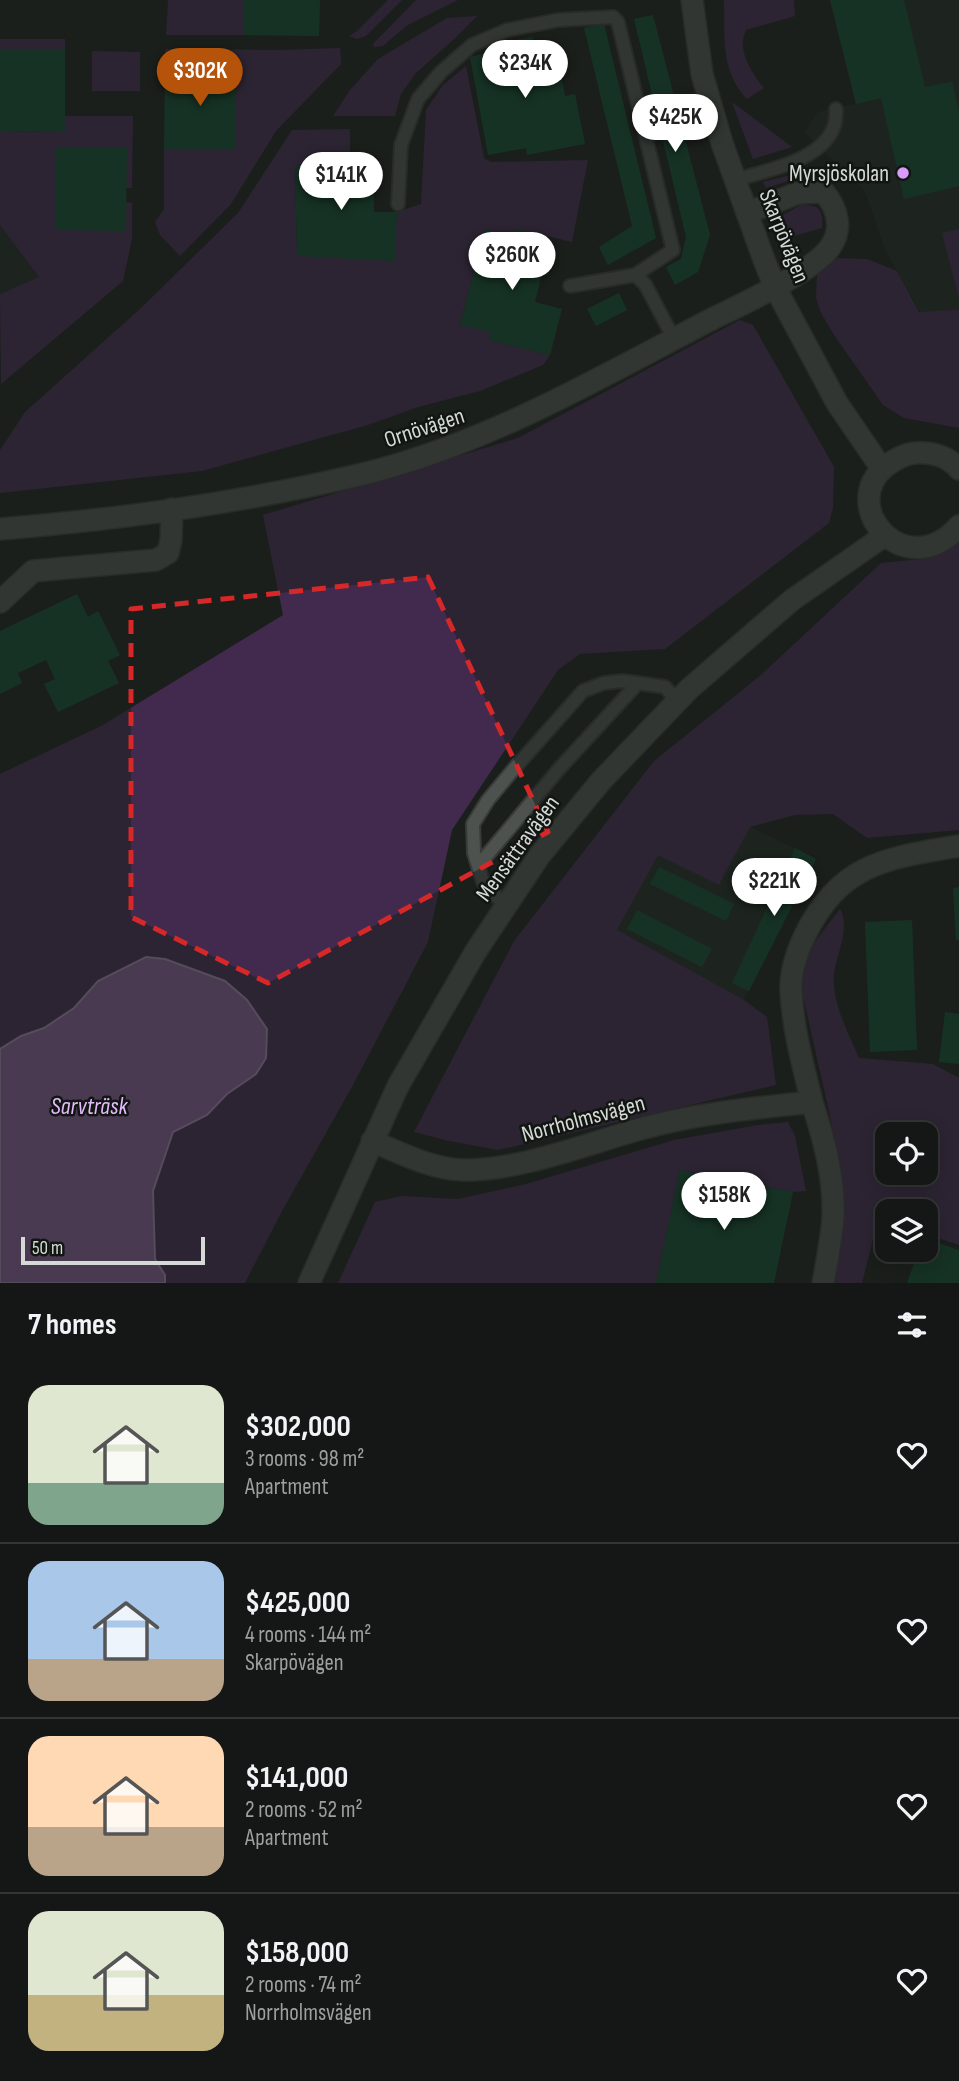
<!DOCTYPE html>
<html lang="en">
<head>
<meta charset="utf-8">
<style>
  :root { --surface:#141715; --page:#1d201e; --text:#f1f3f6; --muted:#9d9fa0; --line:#333634; --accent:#b45309 }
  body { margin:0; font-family:"Sofia Sans Condensed",sans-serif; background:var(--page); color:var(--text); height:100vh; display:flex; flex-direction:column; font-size:26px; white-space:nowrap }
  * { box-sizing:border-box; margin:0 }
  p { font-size:23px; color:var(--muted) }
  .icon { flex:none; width:38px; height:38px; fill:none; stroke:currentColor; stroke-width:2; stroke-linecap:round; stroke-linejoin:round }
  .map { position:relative; height:1283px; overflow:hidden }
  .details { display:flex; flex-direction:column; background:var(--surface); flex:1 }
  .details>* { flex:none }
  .buttons { position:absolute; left:875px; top:1122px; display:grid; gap:14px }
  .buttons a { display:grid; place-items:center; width:63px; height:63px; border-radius:14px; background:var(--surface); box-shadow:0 4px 18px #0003,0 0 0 2px var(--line); font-size:35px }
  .scale { position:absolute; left:21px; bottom:18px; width:184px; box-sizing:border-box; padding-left:7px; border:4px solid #d6dad7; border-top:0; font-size:19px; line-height:24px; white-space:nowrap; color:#d6dad7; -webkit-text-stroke:5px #121613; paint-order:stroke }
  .price { position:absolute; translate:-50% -60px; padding:0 16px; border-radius:24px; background:#fff; color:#222; font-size:23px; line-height:46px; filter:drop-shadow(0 2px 4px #0008) }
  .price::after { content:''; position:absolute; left:50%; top:42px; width:21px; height:16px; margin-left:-10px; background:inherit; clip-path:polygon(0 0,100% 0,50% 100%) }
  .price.active { background:var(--accent); color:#fff }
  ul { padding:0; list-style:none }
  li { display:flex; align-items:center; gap:21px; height:175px; padding:0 28px }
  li+li { border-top:2px solid var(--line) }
  li span { display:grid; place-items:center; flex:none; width:196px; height:140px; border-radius:21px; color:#555 }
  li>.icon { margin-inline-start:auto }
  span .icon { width:84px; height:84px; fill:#fffc; stroke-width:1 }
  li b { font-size:30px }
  h2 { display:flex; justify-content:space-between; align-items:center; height:84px; padding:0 28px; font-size:30px }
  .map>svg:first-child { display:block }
  .built { fill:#212b25 }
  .green { fill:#412a4e; fill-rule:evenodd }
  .water { fill:#805b94; stroke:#9a81a8; stroke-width:2 }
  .building { fill:#114b2f }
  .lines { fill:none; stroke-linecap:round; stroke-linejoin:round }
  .lane-casing { stroke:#383b39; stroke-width:16 }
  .street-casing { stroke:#383b39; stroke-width:24 }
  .secondary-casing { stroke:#383b39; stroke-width:24 }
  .lane { stroke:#4d524f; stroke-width:12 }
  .street { stroke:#4d524f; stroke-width:21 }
  .secondary { stroke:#4d524f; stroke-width:21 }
  .marked { fill:none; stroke:#d62828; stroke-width:5; stroke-dasharray:14 9; stroke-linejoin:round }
  .poi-dot { fill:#d79bf9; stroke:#121613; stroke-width:2.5 }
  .labels { text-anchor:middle; stroke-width:5; stroke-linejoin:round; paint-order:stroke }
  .poi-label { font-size:23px; fill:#d6dad7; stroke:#121613; text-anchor:end }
  .street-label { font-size:23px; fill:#d6dad7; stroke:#121613 }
  .water-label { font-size:24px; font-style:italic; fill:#e4bafd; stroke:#121613 }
</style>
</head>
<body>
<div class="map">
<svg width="959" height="1283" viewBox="0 0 959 1283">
  <rect width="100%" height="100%" fill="#1b1f1c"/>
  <path class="built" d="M 830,0 L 959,0 L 959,381 L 885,249 L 865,191 L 804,132 L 818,112 L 856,104 Z
    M 0,225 L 39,277 L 0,294 Z
    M 750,827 L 816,859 L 744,1000 L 617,931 L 658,854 L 719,885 Z"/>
  <path class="green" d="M 168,0 L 244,0 L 244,35 L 166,35 Z
    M 388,0 L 402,0 L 366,36 L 357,39 L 349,36 L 357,31 Z
    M 416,0 L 458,0 L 406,26 L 383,46 L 374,47 L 373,44 Z
    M 724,0 L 794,0 L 795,16 L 746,30 C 745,34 743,37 743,41 C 741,56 755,78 764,88 L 747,99 C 720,71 725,36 724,0 Z
    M 477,16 L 454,39 L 416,73 L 401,94 L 395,116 L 333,116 L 350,90 L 378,59 L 447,18 Z
    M 0,39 L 65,39 L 65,49 L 0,49 Z
    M 340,48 L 341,64 L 276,131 L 231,204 L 180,256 L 160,235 L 155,222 L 164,209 L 164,149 L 236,149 L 236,67 L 165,67 L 165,49 L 278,50 Z
    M 92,51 L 140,52 L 140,91 L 92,91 Z
    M 466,66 L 484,158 L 491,162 L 588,160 L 572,242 L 517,229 L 515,237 L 485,230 L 460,324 L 491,332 L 489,340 L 550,355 L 543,365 L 480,391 L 418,407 L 368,425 L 202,471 L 0,493 L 0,450 L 25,412 L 140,309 L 238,213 L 292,130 L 350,129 L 350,155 L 318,156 L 318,165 L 295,166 L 297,255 L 394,261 L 397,212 L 421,204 L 426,110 L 443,85 Z
    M 732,102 L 792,147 L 753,159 Z
    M 65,116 L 133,116 L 132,188 L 126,188 L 126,148 L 55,148 L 55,230 L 126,230 L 126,202 L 132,203 L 132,239 L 123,281 L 1,384 L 0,294 L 39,277 L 0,225 L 0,131 L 64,132 Z
    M 815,169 L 818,172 L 766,188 L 763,182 Z
    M 801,205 C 819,204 824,210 822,228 L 790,237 L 779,217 Z
    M 959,229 L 959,298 L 942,233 Z
    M 837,258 L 867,259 L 897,271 L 919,312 L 959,310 L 959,428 L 904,418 L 883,405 L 834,335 L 820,311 L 816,297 L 817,275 Z
    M 740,320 L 753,325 L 834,467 L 833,508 L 829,523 L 665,649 L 580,654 L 558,670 L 452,830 L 428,942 L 354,1083 L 281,1213 L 245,1283 L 165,1283 L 165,1275 L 155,1259 L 153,1191 L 173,1132 L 207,1115 L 227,1094 L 257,1074 L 225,981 L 165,959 L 146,957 L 98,981 L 74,1008 L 44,1028 L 21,1036 L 0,1049 L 0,774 L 101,726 L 283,615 L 263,515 L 518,438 Z
    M 959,540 L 959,830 L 867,838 L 833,814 L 795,815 L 750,827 L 719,885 L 658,855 L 617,930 L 744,1000 L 767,1017 L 776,1085 L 498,1150 L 449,1141 L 414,1132 L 514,941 L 654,761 L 761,675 L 881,563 L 931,558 Z
    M 840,909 C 851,927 836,955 834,974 C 832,1004 848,1032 859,1058 L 933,1064 L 959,1078 L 959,1245 L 926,1234 L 926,1211 L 887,1211 L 887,1221 L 878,1219 L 862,1283 L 834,1283 L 843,1221 L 841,1179 L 830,1116 L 801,987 L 810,948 ZM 887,1134 L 926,1134 L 926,1172 L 887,1172 Z
    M 788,1122 L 795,1136 L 806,1191 L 793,1192 L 680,1170 L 656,1283 L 338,1283 L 375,1202 L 401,1196 L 458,1199 L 526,1184 L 674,1140 L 758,1125 Z"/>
  <path class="water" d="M 146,957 L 165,959 L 225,981 L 247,1000 L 267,1029 L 266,1058 L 256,1074 L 227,1094 L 207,1115 L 173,1132 L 153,1191 L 155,1259 L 165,1275 L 165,1283 L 0,1283 L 0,1049 L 21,1036 L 44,1028 L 74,1008 L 98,981 Z"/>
  <path class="building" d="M 244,0 L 320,0 L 319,36 L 244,35 Z
    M 830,0 L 904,0 L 925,87 L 952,82 L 959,111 L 959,186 L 904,199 L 881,98 L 856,104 Z
    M 653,15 L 710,235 L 698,272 L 675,285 L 666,267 L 681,259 L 686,237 L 634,19 Z
    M 604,24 L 656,238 L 608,265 L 599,247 L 632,226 L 584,28 Z
    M 533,37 L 535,49 L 556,46 L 565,96 L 575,94 L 585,144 L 527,155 L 526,148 L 488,155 L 470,57 L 505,49 L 503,42 Z
    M 0,49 L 65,49 L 65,132 L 0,131 Z
    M 165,67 L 236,67 L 236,150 L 164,149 Z
    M 55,148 L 127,148 L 126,231 L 55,230 Z
    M 350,155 L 351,164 L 373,163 L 374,212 L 397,212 L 395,261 L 297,256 L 295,166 L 318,165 L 318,156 Z
    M 485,229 L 515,237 L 517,229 L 542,235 L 539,248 L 554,252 L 548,275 L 542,274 L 535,302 L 562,309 L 550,355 L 489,340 L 491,332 L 460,325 Z
    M 619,293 L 627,310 L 596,326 L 587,309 Z
    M 77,594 L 88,617 L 98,611 L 120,655 L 108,661 L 119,683 L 58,712 L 44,684 L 55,679 L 46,660 L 18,673 L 22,683 L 0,694 L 0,631 Z
    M 795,848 L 816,859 L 749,991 L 732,983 Z
    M 659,867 L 734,904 L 726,921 L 650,884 Z
    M 959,887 L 959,940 L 956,940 L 953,888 Z
    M 637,910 L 712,949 L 702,967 L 627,929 Z
    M 912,920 L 917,1050 L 870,1052 L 865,922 Z
    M 945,1012 L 959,1014 L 959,1064 L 939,1062 Z
    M 680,1170 L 793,1192 L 774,1283 L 656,1283 Z
    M 926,1239 L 959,1250 L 959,1283 L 907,1283 L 919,1250 L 926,1250 Z"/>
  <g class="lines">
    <g class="lane-casing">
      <path id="lane" d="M 735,180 C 770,169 840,158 836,109
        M 398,204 L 401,145 L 418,99 L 441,72 L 472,45 L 507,30 L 558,20 L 613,17 L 618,22 L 673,250 L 635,275 L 645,284 L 674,339
        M 570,286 L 635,275
        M 478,866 L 559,769 L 638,683
        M 506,907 L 483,882 L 474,853 L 473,824 L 488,800 L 513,770 L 583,691 L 604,683 L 622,681 L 638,683 L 665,687 L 677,701"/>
    </g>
    <g class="street-casing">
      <path id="street" d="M 0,529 C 123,519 247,502 367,473 C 490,442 599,378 710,320 C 740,305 814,272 831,246 C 843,228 837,208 824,192 L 798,193 L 747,213
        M 0,602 L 33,571 L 156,560 L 168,553 L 171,540 L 172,509
        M 812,1102 C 824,1140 835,1179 833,1219 C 831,1240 827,1262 823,1283
        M 372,1141 C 401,1153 431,1169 463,1170 C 519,1171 589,1143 644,1128 C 699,1113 755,1108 812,1102 C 803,1066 793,1029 791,991 C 790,971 797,952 805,935 C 840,863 887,858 959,846"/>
    </g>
    <g class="secondary-casing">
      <path id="secondary" d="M 692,0 L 702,74 L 722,143 L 764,260 L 775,287 L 837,403 L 882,469
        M 959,469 C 948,456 931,452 915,453 C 904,454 894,460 886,466 C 836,506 906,586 959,526
        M 309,1283 L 398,1086 L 476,951 L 540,855 L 601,781 L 689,689 L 792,600 L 884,536"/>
    </g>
    <use href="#lane" class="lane"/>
    <use href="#street" class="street"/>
    <use href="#secondary" class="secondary"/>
  </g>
  <path d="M0 0H959V1283H0ZM 428,577 L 548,832 L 268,983 L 131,917 L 131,609 Z" fill="#1b1f1c" fill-opacity=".55" fill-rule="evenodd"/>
  <path class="marked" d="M 428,577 L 548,832 L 268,983 L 131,917 L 131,609 Z"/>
  <circle class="poi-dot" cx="903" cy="173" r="7"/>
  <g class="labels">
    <g class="poi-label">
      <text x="889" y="181">Myrsjöskolan</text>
    </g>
    <g class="street-label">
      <text transform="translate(785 236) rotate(68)" y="8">Skarpövägen</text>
      <text transform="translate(424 427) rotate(-18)" y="8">Ornövägen</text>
      <text transform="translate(517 848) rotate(-54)" y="8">Mensättravägen</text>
      <text transform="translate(583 1118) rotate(-15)" y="8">Norrholmsvägen</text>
    </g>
    <g class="water-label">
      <text x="89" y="1114">Sarvträsk</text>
    </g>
  </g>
</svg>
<div class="buttons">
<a><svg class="icon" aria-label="locate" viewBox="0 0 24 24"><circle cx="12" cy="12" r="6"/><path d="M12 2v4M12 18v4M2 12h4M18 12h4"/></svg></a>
<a><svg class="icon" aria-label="layers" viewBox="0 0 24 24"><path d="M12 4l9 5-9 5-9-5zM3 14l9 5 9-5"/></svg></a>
</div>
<div class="scale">50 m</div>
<b class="price" style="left:525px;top:100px">$234K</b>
<b class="price active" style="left:200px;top:108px">$302K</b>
<b class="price" style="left:675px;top:154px">$425K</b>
<b class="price" style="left:341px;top:212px">$141K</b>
<b class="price" style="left:512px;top:292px">$260K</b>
<b class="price" style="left:774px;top:918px">$221K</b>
<b class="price" style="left:724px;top:1232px">$158K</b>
</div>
<section class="details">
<h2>7 homes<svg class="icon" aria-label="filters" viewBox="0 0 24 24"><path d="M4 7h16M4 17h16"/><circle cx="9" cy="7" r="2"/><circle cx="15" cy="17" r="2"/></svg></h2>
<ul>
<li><span style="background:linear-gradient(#dfe7d0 70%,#7fa58c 0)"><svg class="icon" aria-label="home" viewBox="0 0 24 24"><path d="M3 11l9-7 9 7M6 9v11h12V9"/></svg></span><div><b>$302,000</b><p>3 rooms · 98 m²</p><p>Apartment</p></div><svg class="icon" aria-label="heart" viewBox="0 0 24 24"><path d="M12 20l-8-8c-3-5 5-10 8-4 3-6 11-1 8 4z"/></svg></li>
<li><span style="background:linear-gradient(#a9c7e8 70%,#b9a48a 0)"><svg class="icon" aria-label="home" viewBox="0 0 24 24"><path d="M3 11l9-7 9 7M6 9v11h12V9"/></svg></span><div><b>$425,000</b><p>4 rooms · 144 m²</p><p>Skarpövägen</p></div><svg class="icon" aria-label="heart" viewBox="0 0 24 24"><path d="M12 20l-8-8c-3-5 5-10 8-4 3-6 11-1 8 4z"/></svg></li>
<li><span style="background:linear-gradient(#ffd9b3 65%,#b9a48a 0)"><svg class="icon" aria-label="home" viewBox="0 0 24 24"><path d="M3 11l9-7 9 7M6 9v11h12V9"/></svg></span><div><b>$141,000</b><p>2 rooms · 52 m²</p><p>Apartment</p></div><svg class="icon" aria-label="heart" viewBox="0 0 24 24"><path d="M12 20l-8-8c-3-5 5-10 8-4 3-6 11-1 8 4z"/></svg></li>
<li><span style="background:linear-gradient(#dfe7d0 60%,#c2b280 0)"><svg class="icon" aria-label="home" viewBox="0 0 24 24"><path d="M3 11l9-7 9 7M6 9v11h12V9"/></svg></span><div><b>$158,000</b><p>2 rooms · 74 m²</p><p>Norrholmsvägen</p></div><svg class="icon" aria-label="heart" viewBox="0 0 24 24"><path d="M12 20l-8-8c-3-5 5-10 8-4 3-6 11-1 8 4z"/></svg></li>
</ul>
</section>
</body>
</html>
